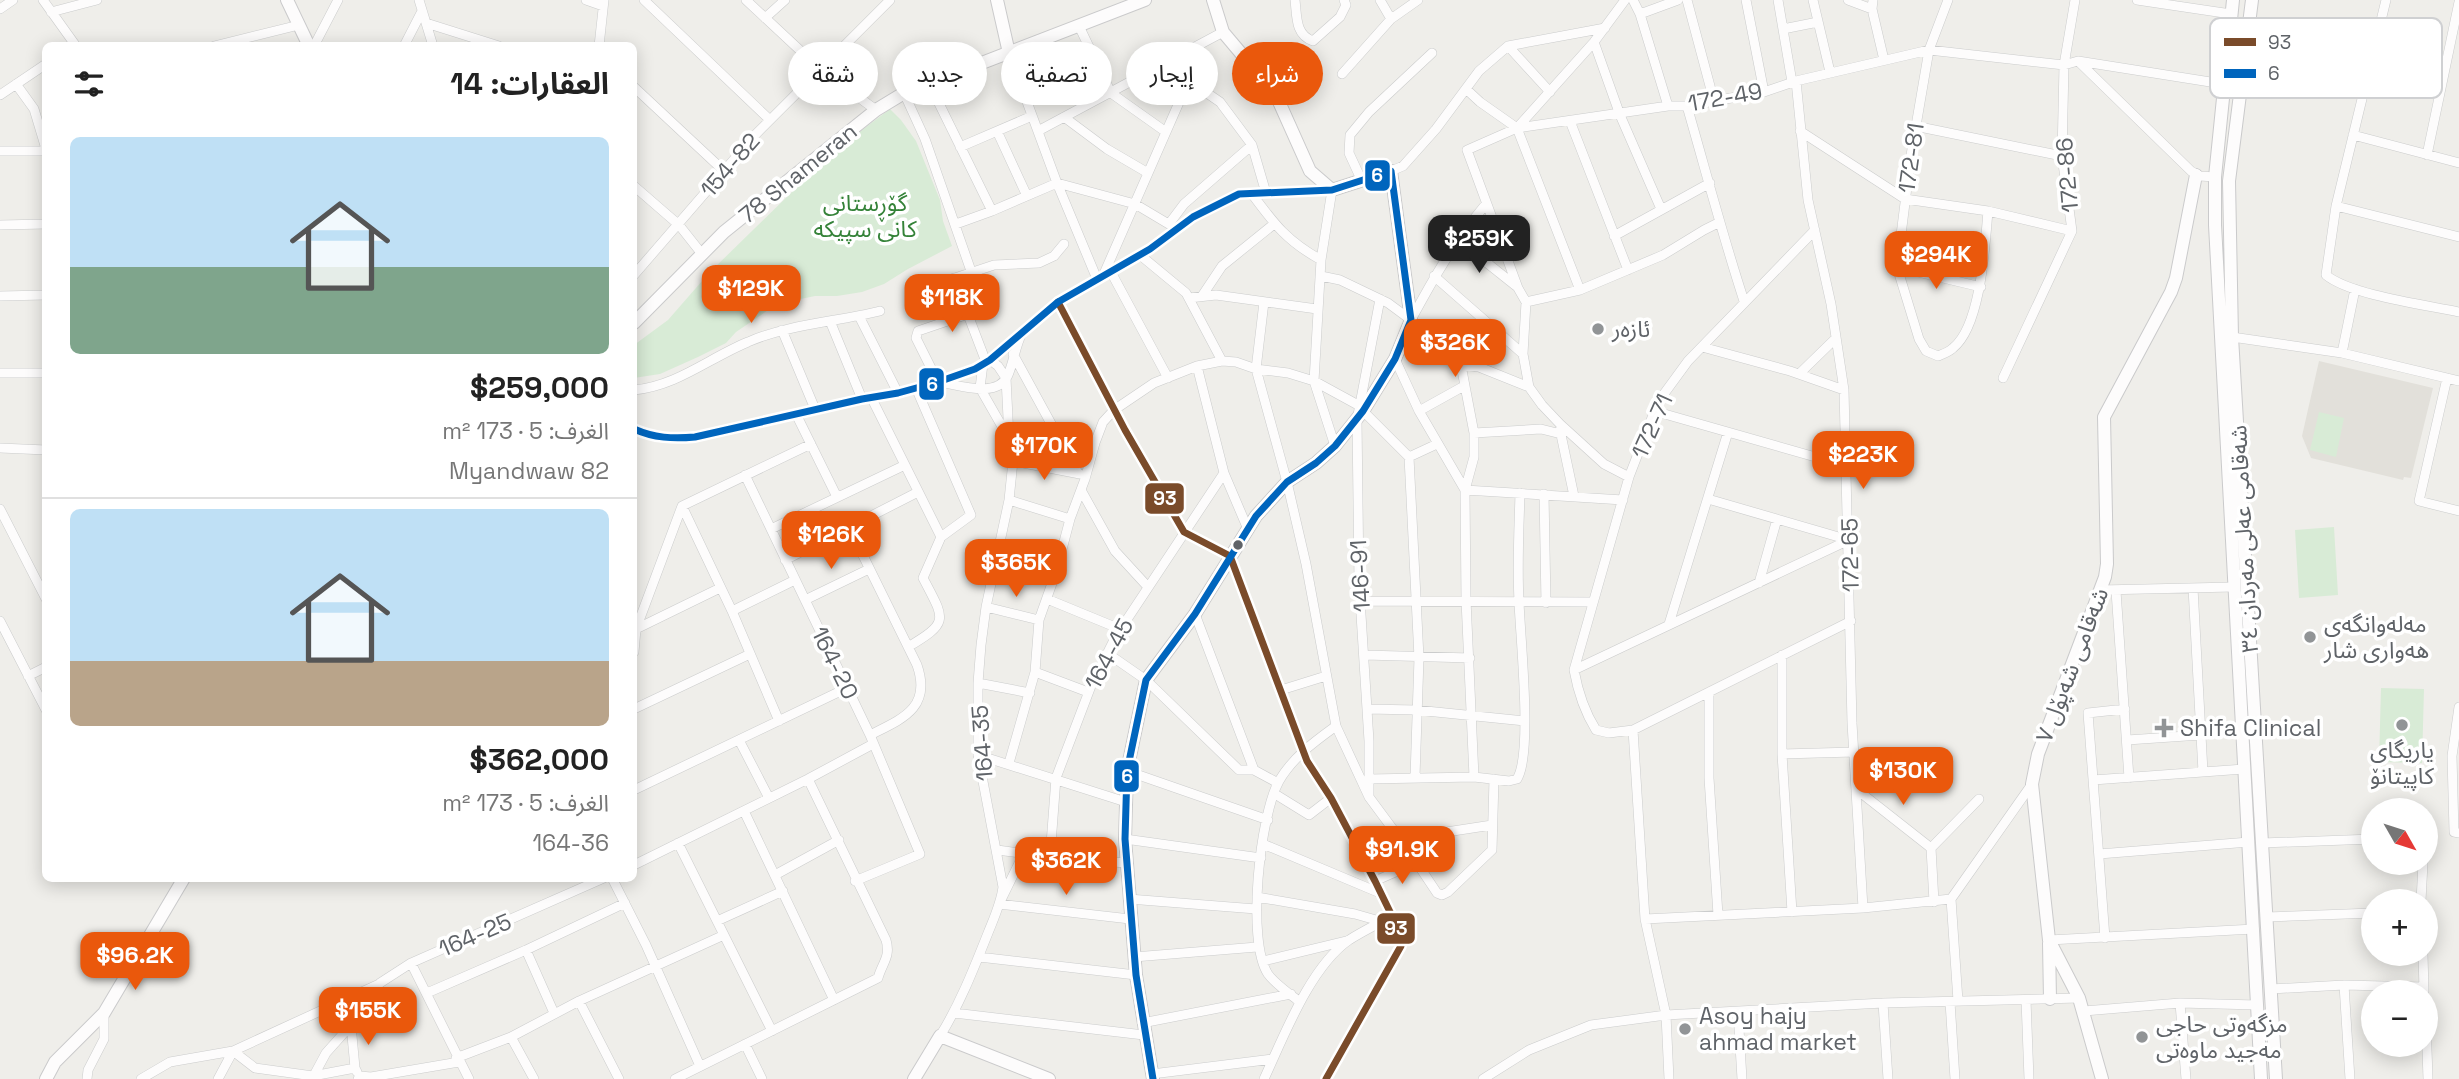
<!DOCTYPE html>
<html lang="ar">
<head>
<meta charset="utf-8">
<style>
  :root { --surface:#fff; --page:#f2f2f2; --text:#222; --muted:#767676; --line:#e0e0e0; --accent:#ea580c }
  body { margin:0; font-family:"Space Grotesk","Noto Sans Arabic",sans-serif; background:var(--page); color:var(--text); direction:rtl; height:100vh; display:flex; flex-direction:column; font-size:26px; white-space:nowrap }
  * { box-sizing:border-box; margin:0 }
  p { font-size:23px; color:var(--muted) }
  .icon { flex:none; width:38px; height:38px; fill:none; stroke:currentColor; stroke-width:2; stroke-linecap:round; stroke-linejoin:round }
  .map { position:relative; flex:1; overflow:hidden; direction:ltr }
  .side { position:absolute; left:42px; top:42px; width:595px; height:840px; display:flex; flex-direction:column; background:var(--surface); border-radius:10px; box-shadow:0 4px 18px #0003; direction:rtl }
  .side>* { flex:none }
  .top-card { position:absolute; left:658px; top:42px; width:665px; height:63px; direction:rtl; display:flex; gap:14px }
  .needle { width:46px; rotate:129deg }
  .fabs { position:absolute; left:2361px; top:798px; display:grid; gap:14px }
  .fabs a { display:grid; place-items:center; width:77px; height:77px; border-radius:50%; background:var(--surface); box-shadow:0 4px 18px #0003; font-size:35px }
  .price { position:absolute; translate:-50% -60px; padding:0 16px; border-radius:14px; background:var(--accent); color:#fff; font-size:23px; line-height:46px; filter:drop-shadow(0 2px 4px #0008) }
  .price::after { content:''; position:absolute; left:50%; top:42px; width:21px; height:16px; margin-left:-10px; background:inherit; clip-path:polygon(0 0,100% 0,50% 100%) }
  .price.on { background:#222; color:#fff }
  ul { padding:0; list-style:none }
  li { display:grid; align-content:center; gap:14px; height:371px; padding:0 28px }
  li+li { border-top:2px solid var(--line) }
  li span { display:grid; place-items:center; height:217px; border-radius:10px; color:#555 }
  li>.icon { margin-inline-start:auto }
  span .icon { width:126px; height:126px; fill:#fffc; stroke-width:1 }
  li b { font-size:30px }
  h2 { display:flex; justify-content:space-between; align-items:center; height:84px; padding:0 28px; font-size:30px }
  .tag { padding:0 24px; border-radius:32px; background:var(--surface); box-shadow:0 4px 18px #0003; font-size:24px; line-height:63px }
  .tag.on { background:var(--accent); color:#fff }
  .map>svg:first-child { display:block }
  .education { fill:#e2e0da }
  .green { fill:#d8ebd6 }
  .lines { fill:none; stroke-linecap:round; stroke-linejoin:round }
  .street-casing { stroke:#cbcccc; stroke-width:10 }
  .secondary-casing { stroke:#cacacb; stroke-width:14 }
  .street { stroke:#fdfcfc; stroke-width:9 }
  .secondary { stroke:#fdfcfc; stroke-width:12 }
  .bus-1-casing { stroke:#fff; stroke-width:12 }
  .bus-2-casing { stroke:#fff; stroke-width:12 }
  .bus-1 { stroke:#7a4b2a; stroke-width:7 }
  .bus-2 { stroke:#0065bd; stroke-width:7 }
  .poi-dot { fill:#919496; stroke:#fff; stroke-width:2.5 }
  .bus-dot { fill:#5f6368; stroke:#fff; stroke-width:2.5 }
  .labels { text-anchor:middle; stroke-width:7; stroke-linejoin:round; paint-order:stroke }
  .street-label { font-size:23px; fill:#5f6368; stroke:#fff }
  .park-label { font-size:23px; fill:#348238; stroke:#fff }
  .poi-label { font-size:23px; fill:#5f6368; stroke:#fff; text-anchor:start }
  .key { fill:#fff; stroke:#cfd0d2; stroke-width:2 }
  .key-label { font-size:19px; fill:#5f6368 }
  .line-badge { stroke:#fff; stroke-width:2.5 }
  .badge-label { font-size:19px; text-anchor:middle; font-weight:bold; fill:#fff }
</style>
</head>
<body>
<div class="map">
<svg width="2459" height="1079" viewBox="0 0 2459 1079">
  <rect width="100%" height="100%" fill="#efeeea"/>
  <path class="education" d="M 2319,361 L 2433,388 L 2411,478 L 2404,477 L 2403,480 L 2311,458 L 2302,436 Z"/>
  <path class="green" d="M 890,109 L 901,120 L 916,141 L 940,200 L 943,221 L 952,246 L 908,269 L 884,284 L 862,292 L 837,296 L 815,296 L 777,304 L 736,332 L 726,343 L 698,357 L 660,374 L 634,378 L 634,345 L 668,320 L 709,273 L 796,188 L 850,139 Z
    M 2319,412 L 2344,418 L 2336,457 L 2310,450 Z
    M 2334,527 L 2338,595 L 2299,598 L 2295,530 Z
    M 2381,688 L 2424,689 L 2422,763 L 2379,762 Z"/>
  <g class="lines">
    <g class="street-casing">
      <path id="street" d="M 43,0 L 76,46
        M 419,0 L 433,46
        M 586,0 L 603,6
        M 644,0 L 770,120
        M 746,0 L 820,69 L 876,110
        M 1295,0 C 1297,16 1295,35 1313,41 L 1340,17 L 1346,5 L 1344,0
        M 1380,0 L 1391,19
        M 1625,0 L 1594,42 L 1517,128 L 1467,150 L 1518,288 L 1526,302 L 1523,354 L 1529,387 L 1542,405 L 1560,424 L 1604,464 L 1629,477
        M 1633,0 L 1640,14 L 1668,106
        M 1687,0 L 1714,101
        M 1746,0 L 1764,92
        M 1778,0 L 1792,82
        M 1813,0 L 1830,72
        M 1848,0 L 1872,9
        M 1873,0 L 1872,9 L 1884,60
        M 1948,0 L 1929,50 L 1911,155 L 1897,267 L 1919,339 L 1926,351 L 1938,356 C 1943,354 1949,352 1953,348 C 1981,326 1985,245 1988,211
        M 2137,0 L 2231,14
        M 2386,0 L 2336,206 L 2326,275 C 2350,295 2426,305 2459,312
        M 0,9 L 13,0
        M 51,12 L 97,0
        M 1640,14 L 1678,0
        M 765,18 L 785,0
        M 426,23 L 499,46
        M 1079,26 L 1111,93 L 1166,132
        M 1783,29 L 1818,22
        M 1594,42 L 1620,115 L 1661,209
        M 214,46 L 299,25
        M 314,46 L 338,0
        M 404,46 L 422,11
        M 599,46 L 604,0
        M 1508,46 L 1550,92
        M 1009,53 L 1057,183 L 1097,279
        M 2079,62 L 2191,171 L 2200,176 L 2215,177
        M 1342,74 L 1391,19 L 1418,0
        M 1796,81 L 1808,200 L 1831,304 L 1844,390 L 1852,723 L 1863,908
        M 929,83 L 992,211
        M 16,84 L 34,109 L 46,149
        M 634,87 L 725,172
        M 1466,89 L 1480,102 L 1517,128 L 1580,290
        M 904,93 L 925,139 L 971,271
        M 0,95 L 46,64
        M 1687,106 C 1706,172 1723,237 1744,301
        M 1064,117 L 1107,149 L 1148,173
        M 1570,121 L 1628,270
        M 1915,126 L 2062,156
        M 1517,128 L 1668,106 L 1687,106 L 1764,92 L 1796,81 L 1929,50 L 2064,65 L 2078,61 L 2223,84
        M 997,131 L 1027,196
        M 1038,131 L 1223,32
        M 1800,131 L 1905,199 L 1988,211 L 2072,231
        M 2353,135 L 2459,163
        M 960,147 L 1032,116
        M 0,151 L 46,151
        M 2427,155 L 2459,2
        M 1391,171 L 1403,166 L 1436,129 L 1479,71 L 1508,46 L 1605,28
        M 1361,179 L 1349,153 L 1350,135 L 1369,112 L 1432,53
        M 634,186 L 679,225 L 702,254
        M 1252,194 C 1275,225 1287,241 1321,260
        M 2336,206 L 2459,237
        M 956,224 L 992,211 L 1057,183 L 1135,204 L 1177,229
        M 1169,224 L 1184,204 L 1252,145
        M 0,225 L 46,224
        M 1815,230 L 1688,361 L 1658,402 L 1629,477 L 1574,670 C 1578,692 1584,711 1596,730 L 1609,733 L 1633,730 L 1851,621
        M 1614,236 L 1710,183
        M 1457,239 L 1516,286
        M 1140,255 L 1186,293 L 1222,361
        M 1897,267 L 1981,287
        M 1111,272 L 1168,378
        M 634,275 L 756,134 L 890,0
        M 1103,276 L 1184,91 L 1201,89 L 1220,102 L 1252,145 L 1266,193
        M 1321,276 L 1340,280 L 1388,303 L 1411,320 L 1461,365 L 1479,367 L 1529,387
        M 1434,276 L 1523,354
        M 954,278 L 986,362
        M 925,288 L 994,265 L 1039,263 L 1054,256 L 1064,244
        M 0,296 L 46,295
        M 1202,296 L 1222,266 L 1274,224
        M 1189,298 L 1216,295 L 1317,309
        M 1058,302 L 1125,430 L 1184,532 L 1230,556 L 1307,761 L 1331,798 L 1375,881 L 1392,916 L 1401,946 L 1326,1079
        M 1264,302 L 1256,369 L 1287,482 L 1306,564 L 1336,726 L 1369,797 L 1409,851 L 1437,893 L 1442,895 L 1448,892 L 1492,850 L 1494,779
        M 1526,302 L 1580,290 L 1663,255 L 1704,230 L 1718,223
        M 859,316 L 898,393
        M 1411,320 C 1434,277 1455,241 1486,204
        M 830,321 L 862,399
        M 782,330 L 815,409
        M 2232,337 L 2342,353 L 2459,381
        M 1702,347 L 1790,371 L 1844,390
        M 2342,353 L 2355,289
        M 1013,354 L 1078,473
        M 1395,359 L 1419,411 L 1465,490
        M 983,364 L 980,388 L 1008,437
        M 1461,365 L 1474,433 L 1474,457 L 1465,490 L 1466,600 L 1474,777
        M 1197,366 L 1224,473 L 1247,527
        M 0,373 L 46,373
        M 1799,374 L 1836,338
        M 2003,378 L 2072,231 L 2062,156 L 2064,65 L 2075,0
        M 2447,378 L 2419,501 L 2459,511
        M 938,382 L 916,338 L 918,331 L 968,314
        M 940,382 C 959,385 998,399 1008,375 C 1014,361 1015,347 1022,333
        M 634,390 C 677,386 709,358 748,342 C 789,324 836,322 880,311
        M 871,397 L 941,537
        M 1363,411 L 1409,457 L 1419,658 L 1415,777
        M 1419,411 L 1464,386
        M 1654,411 L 1847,466
        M 796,414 L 837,497
        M 634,429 C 654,438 673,439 695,437 L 862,399 L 898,393 L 938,382 L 975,369 L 990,360 L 1058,302 L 1150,249 L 1193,217 L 1239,194 L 1332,190 L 1321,260 L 1314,381 L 1335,446
        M 1560,430 L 1574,496
        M 1474,433 L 1541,429 L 1561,434
        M 0,448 L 46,450
        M 1409,457 L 1437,444
        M 1013,461 L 1080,474
        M 745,475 L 870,735 L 920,854 L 855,881
        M 1081,490 L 1115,551 L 1148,587
        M 1465,490 L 1623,500
        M 1544,494 L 1546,603
        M 1708,499 L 1849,540
        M 1009,500 L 1070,519
        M 682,506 L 732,611 L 779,721
        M 0,509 L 46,599
        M 849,527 L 917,665 C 932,708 902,719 870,735
        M 771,529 L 905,465
        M 999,554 L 1057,567
        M 785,560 L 918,492
        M 1759,583 L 1777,519
        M 2193,588 L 2203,772
        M 2101,590 L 2233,587
        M 2116,591 L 2129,778
        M 1047,599 L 1120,629
        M 805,600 L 869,569
        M 1361,601 L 1593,602
        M 986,607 L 1039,620
        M 732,611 L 795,580
        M 1195,614 L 1254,770 L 1278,783
        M 0,621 L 46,710
        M 1669,624 L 1728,432
        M 636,629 L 720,588
        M 908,647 C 950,622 945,620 923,578 L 941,537 L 971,515 L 916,388
        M 634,652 L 636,629 L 682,506 L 811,444
        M 1107,653 L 1146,680 L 1239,770 L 1254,770
        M 1365,655 L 1470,658
        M 1782,655 L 1782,754 L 1792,912
        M 1574,670 L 1849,540
        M 1035,672 L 1088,692
        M 28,676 L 46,667
        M 978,683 L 1030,693
        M 1281,690 L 1326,676
        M 1709,692 L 1709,778 L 1718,915
        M 2459,707 L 2452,756 L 2454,832 L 2459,833
        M 634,709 L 750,654
        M 1367,709 L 1416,710 L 1525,721
        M 1633,730 L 1645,919 L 1666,1015 L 1669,1079
        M 739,740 L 769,798
        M 2127,740 L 2201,735
        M 1782,754 L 1854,752
        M 978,755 L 1126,802
        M 1009,763 L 1035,672 L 1039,620 L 1056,572 L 1070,519 L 1085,479 L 1095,443 L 1103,422 L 1114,410 L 1154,383 L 1197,366 L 1222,361 L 1236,362 L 1256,369 L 1288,373 L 1314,381 L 1358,405
        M 1127,771 L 1268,820
        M 1369,779 L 1474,777 L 1509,781 L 1517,779 C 1533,754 1520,636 1519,601 C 1517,565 1519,529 1520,493
        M 2093,780 L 2244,769
        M 1856,789 L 1931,848
        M 634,790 L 847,688
        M 1275,794 L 1309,815 L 1331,798
        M 1369,795 L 1369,741 L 1359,583 L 1357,420 L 1380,299
        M 744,811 L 834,1000
        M 1125,839 L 1261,858
        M 1401,839 L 1492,825
        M 678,843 L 772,1031
        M 2262,843 L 2373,839
        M 1263,844 L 1380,893
        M 997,850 L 1050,857 L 1126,863
        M 1024,853 L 999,904 L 1130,919
        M 2099,854 L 2249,842
        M 1050,857 L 1056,778 L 1091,686 L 1116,636 L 1224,473
        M 634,865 L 808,779 L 873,744
        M 775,875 L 839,840
        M 612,878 L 646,945 L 700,1066
        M 1375,881 L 1416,863
        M 1257,897 L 1355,914 L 1383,922
        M 1129,899 L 1256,909
        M 2421,901 L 2423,863
        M 1934,902 L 1931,848 L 1979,799
        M 2266,917 L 2373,913
        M 1645,919 L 1863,908 L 1951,899
        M 717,921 L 783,891
        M 2105,938 L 2088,713 L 2125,709
        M 2049,940 L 2254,929
        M 526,950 L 554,1013
        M 2423,954 L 2424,991
        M 979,957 L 1136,975
        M 1134,957 L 1257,947
        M 1263,961 L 1346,941
        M 411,963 L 469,1079
        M 2344,985 L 2350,1079
        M 2271,989 L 2344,985 L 2424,987
        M 427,993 L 526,950 L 625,903
        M 2026,1000 L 2029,1079
        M 579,1001 L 619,1079
        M 1958,1001 L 1951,899 L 2032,784
        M 1300,1002 C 1290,994 1275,984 1268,974 C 1246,941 1260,815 1279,781 C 1293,757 1314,742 1336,726
        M 1950,1002 L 1955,1079
        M 1883,1003 L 1888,1079
        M 2180,1003 L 2186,1079
        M 2084,1011 L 2180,1003 L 2257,1005
        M 1738,1012 L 1742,1079
        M 954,1013 L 1144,1035
        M 2426,1020 L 2428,1079
        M 1142,1023 L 1291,994
        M 351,1025 L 355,1068 L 357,1072
        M 940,1036 C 960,1004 974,968 988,933 C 994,918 1001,903 1003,887 L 978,755 L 978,683 L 981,645 L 986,607 L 1009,500 L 1013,461 L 1009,438 L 1006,378 L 998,366 L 990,360
        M 511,1037 L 534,1079
        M 745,1044 L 762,1079
        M 456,1058 L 511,1037 L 579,1001 L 724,935
        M 1152,1074 L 1273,1059
        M 87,1079 L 88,1070 L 104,1039 L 104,1013
        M 141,1079 L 170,1062 L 233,1051 L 379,984
        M 218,1079 L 233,1051 L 255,1068 L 313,1076 L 355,1068
        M 312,1079 L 326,1053 L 351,1025 L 380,983 L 411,963 L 604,878
        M 358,1079 L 360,1076 L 371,1077 L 459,1062
        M 675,1079 L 878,978 C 882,963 891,957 886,940 L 808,779
        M 1264,1079 C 1284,1036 1310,967 1349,940 C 1363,931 1378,924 1392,916
        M 1483,1079 L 1529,1050 L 1591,1025 L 1666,1015 L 1883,1003 L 2079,998"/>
    </g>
    <g class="secondary-casing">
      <path id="secondary" d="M 287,0 L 309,46
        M 997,0 L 1009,53
        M 2233,0 L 2215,177 L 2215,225 L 2261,1079
        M 2252,0 L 2229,181 L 2232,337 L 2276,1079
        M 634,323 L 724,232 L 876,110 L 904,93 L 1145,0
        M 2049,943 L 2050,999
        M 46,1079 L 55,1062 L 104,1013 L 184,878
        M 914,1079 L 940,1036 L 1049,1079
        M 1153,1079 L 1136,975 L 1125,839 L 1127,771 L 1146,680 L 1195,614 L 1256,516 L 1287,482 L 1316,463 L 1335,446 L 1363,411 L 1395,359 L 1411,320 L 1391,171 L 1332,190 L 1310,171 L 1276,95 L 1223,32 L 1213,0
        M 2102,1079 L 2079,998 L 2049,940 L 2032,784 L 2038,754 L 2105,577 L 2107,564 L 2104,417 L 2171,292 L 2176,278 L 2196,175"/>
    </g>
    <use href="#street" class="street"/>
    <use href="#secondary" class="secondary"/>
    <g class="bus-1-casing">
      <path id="bus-1" d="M 1058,302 L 1125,430 L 1184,532 L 1230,556 L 1307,761 L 1331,798 L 1375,881 L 1392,916 L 1401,946 L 1326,1079"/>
    </g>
    <g class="bus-2-casing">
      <path id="bus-2" d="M 634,429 C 654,438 673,439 695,437 L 862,399 L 898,393 L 938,382 L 975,369 L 990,360 L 1058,302 L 1150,249 L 1193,217 L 1239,194 L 1332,190 L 1391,171 L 1411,320 L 1395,359 L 1363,411 L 1335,446 L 1316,463 L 1287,482 L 1256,516 L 1195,614 L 1146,680 L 1127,771 L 1125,839 L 1136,975 L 1153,1079"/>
    </g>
    <use href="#bus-1" class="bus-1"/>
    <use href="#bus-2" class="bus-2"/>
  </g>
  <g class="poi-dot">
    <circle cx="1598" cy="329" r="7"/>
    <circle cx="2310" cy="637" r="7"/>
    <circle cx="2402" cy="725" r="7"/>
    <path d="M2160.5 717.5h7v7h7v7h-7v7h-7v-7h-7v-7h7z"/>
    <circle cx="1685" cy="1029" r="7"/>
    <circle cx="2142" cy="1037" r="7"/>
  </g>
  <circle class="bus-dot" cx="1238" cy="545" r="6"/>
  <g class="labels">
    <g class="street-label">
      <text transform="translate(1725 97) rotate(-10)" y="8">172-49</text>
      <text transform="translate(1911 158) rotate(-82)" y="8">172-81</text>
      <text transform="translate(730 165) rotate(-49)" y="8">154-82</text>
      <text transform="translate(798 173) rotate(-39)" y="8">78 Shameran</text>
      <text transform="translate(2067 175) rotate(-95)" y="8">172-86</text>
      <text transform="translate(1652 426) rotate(-66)" y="8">172-71</text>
      <text transform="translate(2244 539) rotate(-93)" y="8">شەقامی عەلی مەردان ٣٤</text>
      <text transform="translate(1850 555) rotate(-91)" y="8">172-65</text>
      <text transform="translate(1360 576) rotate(-93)" y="8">146-91</text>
      <text transform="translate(1109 654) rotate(-62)" y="8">164-45</text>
      <text transform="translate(835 663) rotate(64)" y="8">164-20</text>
      <text transform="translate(2072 665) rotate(-69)" y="8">شەقامی شەپۆل ٧</text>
      <text transform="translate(982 743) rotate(-94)" y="8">164-35</text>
      <text transform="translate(475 935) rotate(-23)" y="8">164-25</text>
    </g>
    <g class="park-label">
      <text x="865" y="211">گۆڕستانی<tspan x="865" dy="26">کانی سپیکە</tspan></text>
    </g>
    <g class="poi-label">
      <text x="1612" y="337">ئازەر</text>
      <text x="2324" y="632">مەلەوانگەی<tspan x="2324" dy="26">هەواری شار</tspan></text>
      <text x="2180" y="736">Shifa Clinical</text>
      <text x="2402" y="758" text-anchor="middle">یاریگای<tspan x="2402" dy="26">کاپیتانۆ</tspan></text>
      <text x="1699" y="1024">Asoy hajy<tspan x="1699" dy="26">ahmad market</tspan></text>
      <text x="2156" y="1032">مزگەوتی حاجی<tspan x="2156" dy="26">مەجید ماوەتی</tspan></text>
    </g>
  </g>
  <rect x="2210" y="18" width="232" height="80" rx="10" class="key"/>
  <rect x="2224" y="38" width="32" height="8" fill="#7a4b2a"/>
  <rect x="2224" y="69" width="32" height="9" fill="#0065bd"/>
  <g class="key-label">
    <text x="2268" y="49">93</text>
    <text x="2268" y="80">6</text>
  </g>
  <g class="line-badge">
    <rect x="1364" y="159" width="27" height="33" rx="7" fill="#0065bd"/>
    <rect x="918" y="367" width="27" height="34" rx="7" fill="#0065bd"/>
    <rect x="1144" y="482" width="41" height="33" rx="7" fill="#7a4b2a"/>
    <rect x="1113" y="759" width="27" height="34" rx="7" fill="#0065bd"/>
    <rect x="1376" y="912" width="40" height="33" rx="7" fill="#7a4b2a"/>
  </g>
  <g class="badge-label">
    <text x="1377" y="182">6</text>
    <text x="932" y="391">6</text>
    <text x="1165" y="505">93</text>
    <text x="1127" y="783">6</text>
    <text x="1396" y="935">93</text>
  </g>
</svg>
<div class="fabs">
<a><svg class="needle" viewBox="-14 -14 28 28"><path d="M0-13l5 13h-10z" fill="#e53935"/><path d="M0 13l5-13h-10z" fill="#767676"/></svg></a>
<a>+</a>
<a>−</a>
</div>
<b class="price on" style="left:1479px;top:275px">$259K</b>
<b class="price" style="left:1936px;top:291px">$294K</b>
<b class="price" style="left:751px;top:325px">$129K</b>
<b class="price" style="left:952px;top:334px">$118K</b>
<b class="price" style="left:1455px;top:379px">$326K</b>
<b class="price" style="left:1044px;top:482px">$170K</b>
<b class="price" style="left:1863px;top:491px">$223K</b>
<b class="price" style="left:831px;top:571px">$126K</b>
<b class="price" style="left:1016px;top:599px">$365K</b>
<b class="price" style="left:1903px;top:807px">$130K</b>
<b class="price" style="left:1402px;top:886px">$91.9K</b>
<b class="price" style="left:1066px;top:897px">$362K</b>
<b class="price" style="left:135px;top:992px">$96.2K</b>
<b class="price" style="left:368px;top:1047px">$155K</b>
<div class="top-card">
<a class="tag on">شراء</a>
<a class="tag">إيجار</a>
<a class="tag">تصفية</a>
<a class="tag">جديد</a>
<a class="tag">شقة</a>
</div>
<section class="side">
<h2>العقارات: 14<svg class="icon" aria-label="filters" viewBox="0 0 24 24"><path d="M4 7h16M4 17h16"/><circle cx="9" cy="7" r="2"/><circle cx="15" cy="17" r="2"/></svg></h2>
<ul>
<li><span style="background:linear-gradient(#bfe0f5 60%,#7fa58c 0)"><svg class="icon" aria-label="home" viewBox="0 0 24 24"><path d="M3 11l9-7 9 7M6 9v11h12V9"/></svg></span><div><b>$259,000</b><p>الغرف: 5 · 173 m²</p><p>82 Myandwaw</p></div></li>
<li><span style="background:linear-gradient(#bfe0f5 70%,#b9a48a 0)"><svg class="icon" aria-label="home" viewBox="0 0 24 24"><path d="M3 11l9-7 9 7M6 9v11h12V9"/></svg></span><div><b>$362,000</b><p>الغرف: 5 · 173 m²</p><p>164-36</p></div></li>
</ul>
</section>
</div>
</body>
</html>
